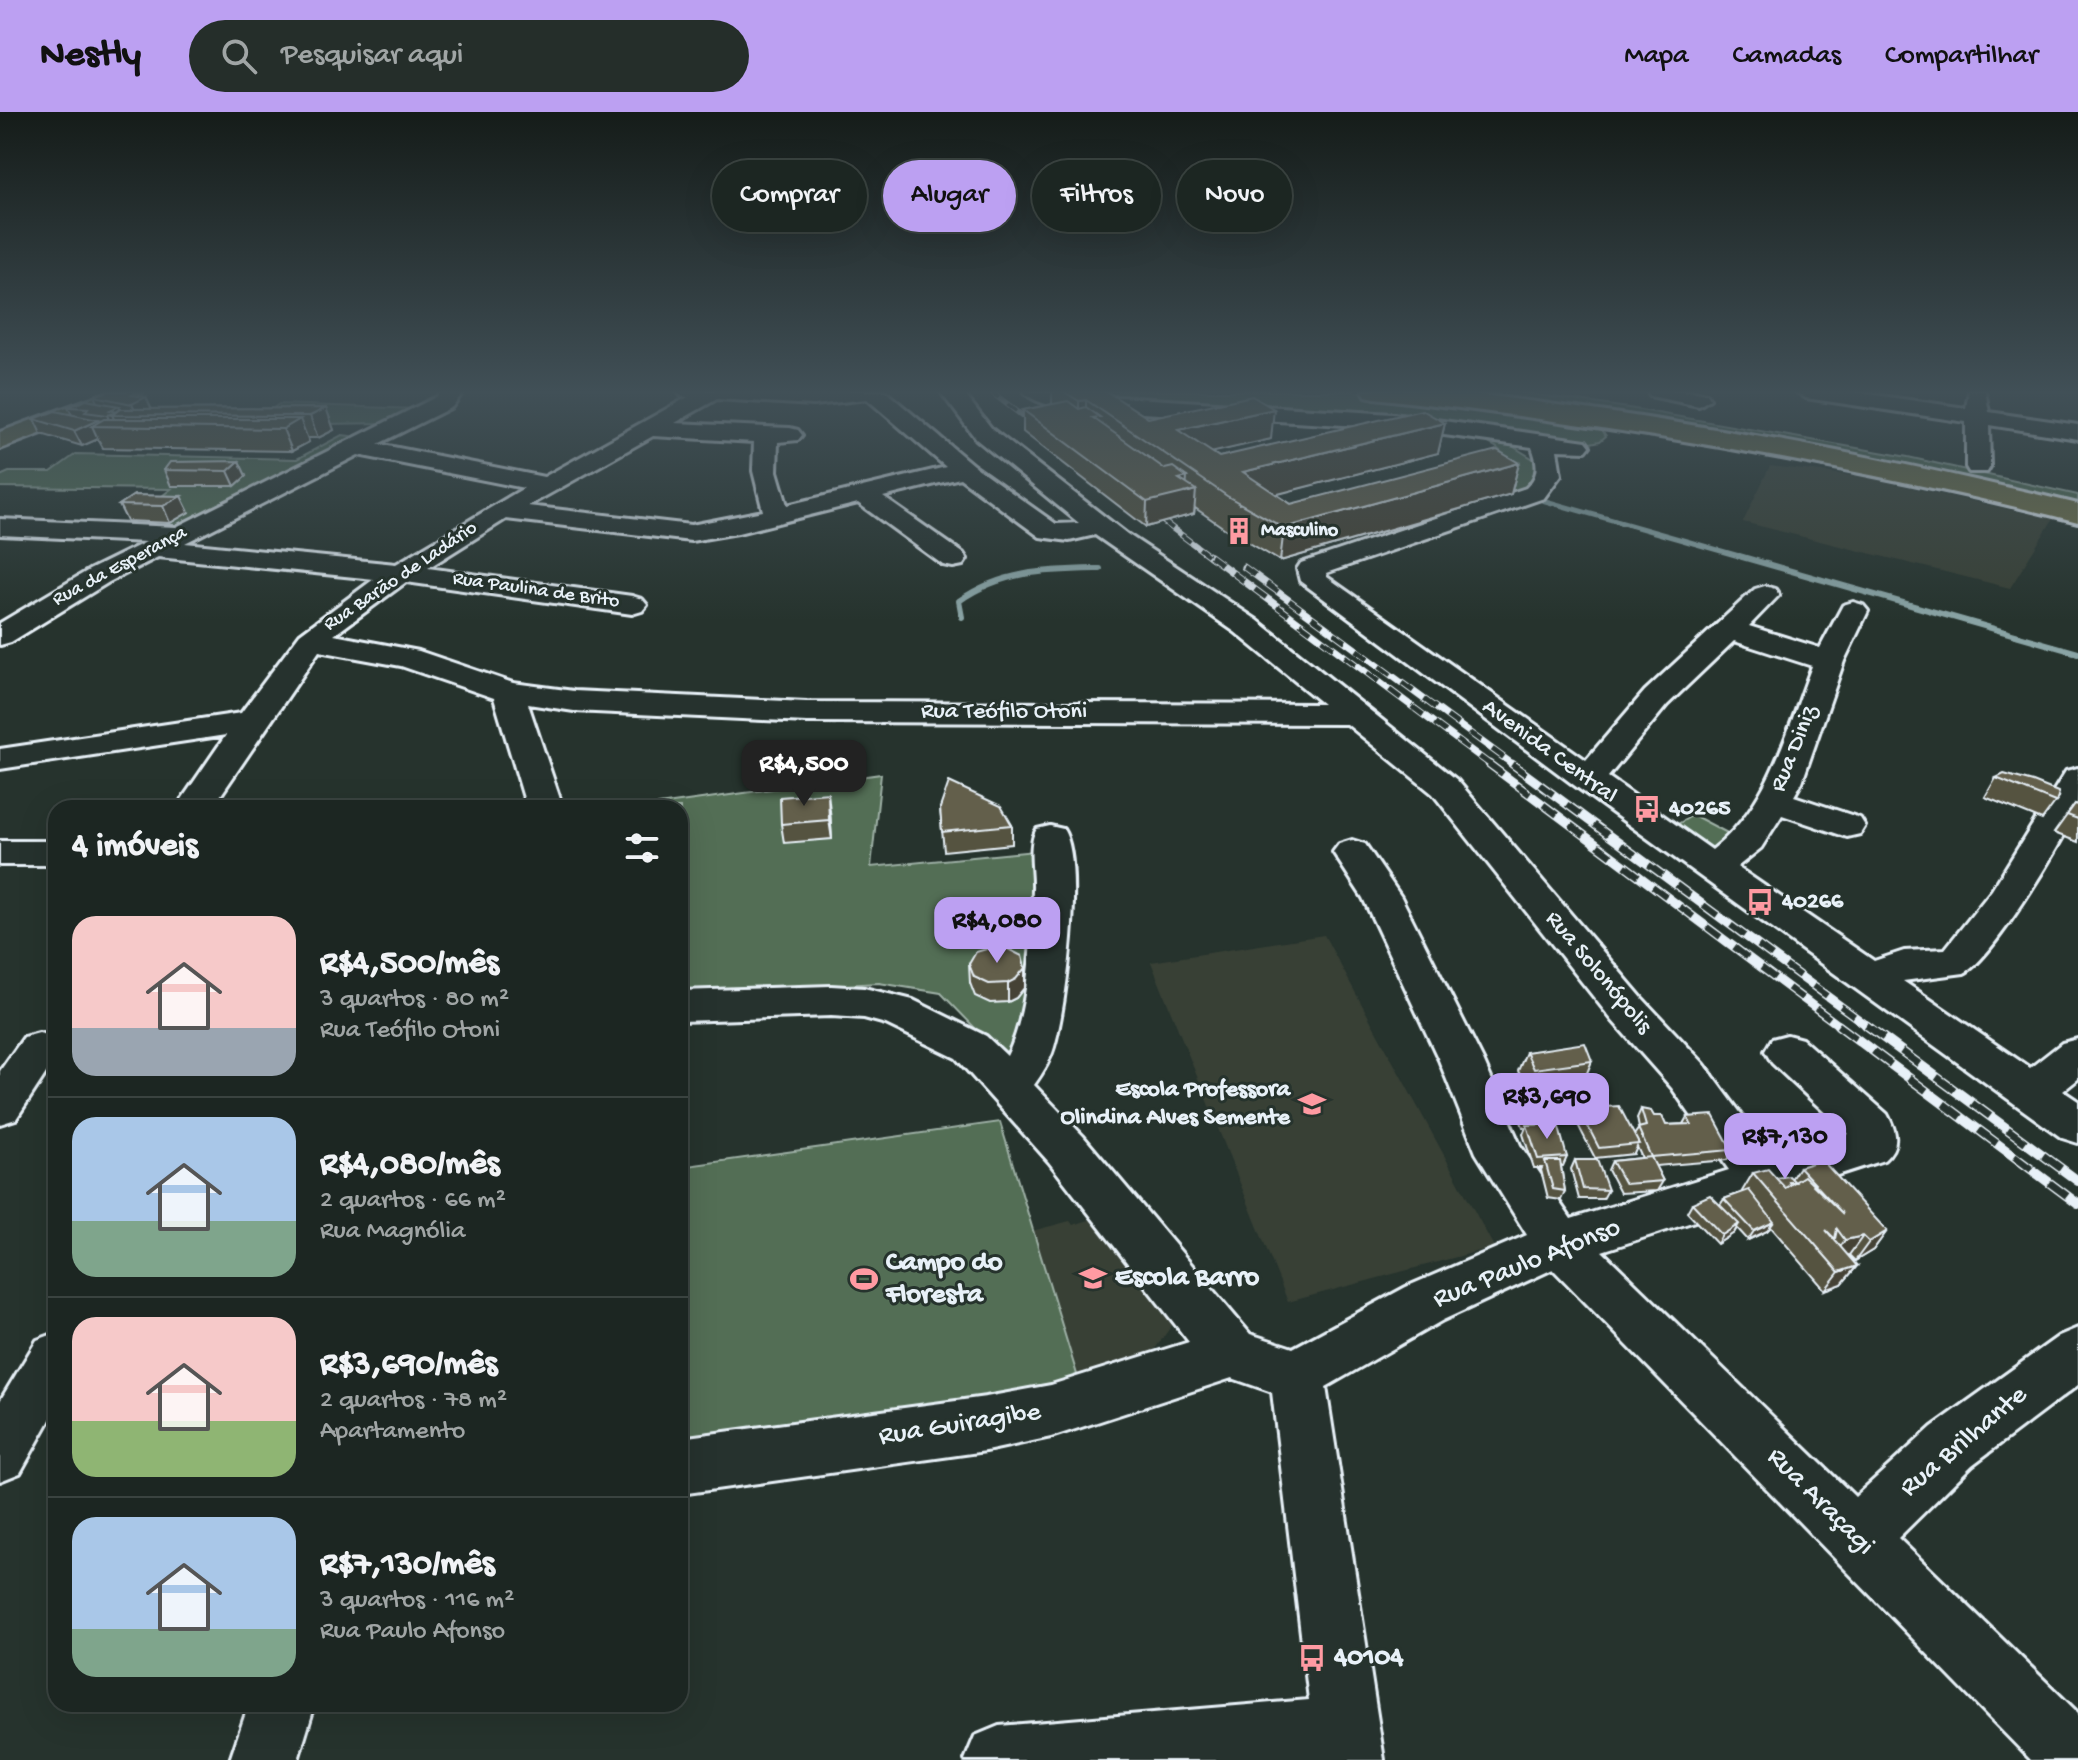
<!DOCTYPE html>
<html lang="pt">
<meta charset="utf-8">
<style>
body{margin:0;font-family:"Gochi Hand",sans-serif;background:#252e2a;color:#f1f3f6;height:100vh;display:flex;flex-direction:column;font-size:30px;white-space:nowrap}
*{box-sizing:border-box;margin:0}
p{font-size:26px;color:#a0a5a5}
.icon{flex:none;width:44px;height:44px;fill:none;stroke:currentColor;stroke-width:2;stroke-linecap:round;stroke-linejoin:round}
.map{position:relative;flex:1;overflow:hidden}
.panel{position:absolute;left:48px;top:688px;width:640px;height:912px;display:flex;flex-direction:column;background:#1c2622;border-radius:24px;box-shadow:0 8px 32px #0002,0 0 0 2px #3a4340}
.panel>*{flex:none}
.top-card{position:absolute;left:712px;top:48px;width:760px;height:72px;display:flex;gap:16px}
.price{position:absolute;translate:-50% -68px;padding:0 18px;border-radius:16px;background:#bca0f2;color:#111;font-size:26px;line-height:52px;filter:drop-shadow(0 2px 4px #0008)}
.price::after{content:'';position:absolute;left:50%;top:48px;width:24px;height:18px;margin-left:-12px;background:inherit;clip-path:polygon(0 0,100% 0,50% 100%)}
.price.current{background:#222;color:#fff}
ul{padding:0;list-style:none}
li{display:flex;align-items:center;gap:24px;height:200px;padding:0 24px}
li+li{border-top:2px solid #3a4340}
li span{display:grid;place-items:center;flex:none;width:224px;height:160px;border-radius:24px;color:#555}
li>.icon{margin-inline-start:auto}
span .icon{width:96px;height:96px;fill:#fffc;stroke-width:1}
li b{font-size:34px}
h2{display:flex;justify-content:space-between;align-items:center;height:96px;padding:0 24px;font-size:34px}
.pill{padding:0 28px;border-radius:36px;background:#1c2622;box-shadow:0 8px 32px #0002,0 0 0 2px #3a4340;font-size:28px;line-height:72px}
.pill.current{background:#bca0f2;color:#111}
header{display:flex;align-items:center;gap:48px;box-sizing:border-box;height:112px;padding:0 40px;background:#bca0f2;color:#111}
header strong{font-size:38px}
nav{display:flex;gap:44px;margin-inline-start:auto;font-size:28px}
.search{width:560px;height:72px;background:#252e2a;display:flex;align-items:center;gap:20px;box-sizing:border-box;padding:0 28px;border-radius:44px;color:#a0a5a5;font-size:30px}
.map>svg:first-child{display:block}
</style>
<header>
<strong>Nestly</strong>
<div class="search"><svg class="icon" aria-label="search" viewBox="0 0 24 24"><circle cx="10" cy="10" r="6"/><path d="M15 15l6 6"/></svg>Pesquisar aqui</div>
<nav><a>Mapa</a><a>Camadas</a><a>Compartilhar</a></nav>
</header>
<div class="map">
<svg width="2078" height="1648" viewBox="0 0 2078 1648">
<rect width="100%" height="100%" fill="#26332d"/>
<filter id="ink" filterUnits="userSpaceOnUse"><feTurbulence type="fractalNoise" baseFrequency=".0125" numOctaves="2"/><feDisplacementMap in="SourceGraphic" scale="16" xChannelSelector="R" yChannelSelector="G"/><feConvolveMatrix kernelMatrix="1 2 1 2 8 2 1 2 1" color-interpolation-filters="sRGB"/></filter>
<g filter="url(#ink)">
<!-- built -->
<g fill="#384036">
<path d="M1770,354L1864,365L2053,407L2010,476L1743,410Z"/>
<path d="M1324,823L1494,1135L1288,1190L1151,850Z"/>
<path d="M1099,1105L1172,1213L1147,1248L1077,1265L1032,1119L1070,1109L1073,1113Z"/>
</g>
<!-- green -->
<g fill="#536e55" stroke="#9eb0a6" stroke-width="2">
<path d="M1045,279H1354L1599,313L1606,324L1600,329L1586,332L1061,285Z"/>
<path d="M1399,279H1512L1635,297L1908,345L2078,383V400L1920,363Z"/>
<path d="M279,292L419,297L385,311L200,314L260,305Z"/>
<path d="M342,323L359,325L169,418L160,416L187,400L142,399L171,377L0,375V364L9,360H51L76,342L297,347Z"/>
<path d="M1485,325L1512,334L1535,348L1538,360L1531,372L1511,382L1510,348L1496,335L1479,326Z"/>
<path d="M881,662L871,755L1045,738L1050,766L1013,955L941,881L879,871L680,882V696H637Z"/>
<path d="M1693,703L1737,726L1714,744L1673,715Z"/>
<path d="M1000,1010L1082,1279L680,1329V1055Z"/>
</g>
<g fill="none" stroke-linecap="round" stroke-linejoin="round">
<!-- stream-far1 -->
<path stroke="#8aa4a5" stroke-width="5" d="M1542,388L1746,446"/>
<!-- stream -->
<g stroke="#8aa4a5" stroke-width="6">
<path d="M1739,444L2078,541"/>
<path d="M962,505L959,489C1002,458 1049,458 1100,457"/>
</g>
<!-- minor casing -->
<g stroke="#e8f1f8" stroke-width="6">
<g id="minor">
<path d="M442,279H464L452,295L378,332L544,365L688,285L681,284L678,279H885L973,353L1056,412L1079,411L976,327L940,279H962L992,317L1127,422L1257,508L1457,668L1642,886L1704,952L1773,1045L1848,1022L1772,951L1765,939L1772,927L1787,923L1802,927L1887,1002C1897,1020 1900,1034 1884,1048L1602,1139L1855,1385L1932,1315L2059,1224L2078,1216V1273L1972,1353L1898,1426L2078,1601V1648H2031L1553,1157L1443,1208L1326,1275L1384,1648H965L975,1624L999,1614L1309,1588L1272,1280L1232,1266L1051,1325L986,1339L680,1382V1326L986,1285L1051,1273L1189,1230L1049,1050L956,946L886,912L864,906L831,904L680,909V879L831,874L864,876L913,888L986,924L1007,944C1029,900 1032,827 1033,778C1034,759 1027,732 1037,717L1050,714L1063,717C1085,750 1066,895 1054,935C1050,949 1042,962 1034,973L1083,1024L1250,1222L1293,1236L1406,1175L1527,1123L1476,1041L1439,948L1363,786L1333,740L1339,732L1352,728L1365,732L1401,785L1483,948L1520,1033L1571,1107L1729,1058L1672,976L1612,908L1433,682L1347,612L807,610L574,599L528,592L563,696H527L494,586L401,554L319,539L212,696H176L226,623L0,657V637L241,601L300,522L374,467L158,445L109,470L11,530L0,533V511L89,458L146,430L0,423V407L176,415L436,285ZM717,287L814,293L867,287L946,355L787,393L777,359L778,330L798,328L802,323L798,318L790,316L675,311ZM653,324L754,330L753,359L763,399L691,413L528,394ZM358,343L524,376L396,452L185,431ZM960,366L1040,425L1069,429L1095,423L1235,520L1323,592L807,590L574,579L513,571L419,539L334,523L406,470L632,502L642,499L647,493L642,487L632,484L428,456L506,407L691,429L738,421L858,391L943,453L953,455L963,453L967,447L963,441L883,385Z"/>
<path d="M1023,279L1393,302L1586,329L1590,334L1586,339L1557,338L1561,363L1544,386L1326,461L1327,465L1586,648L1645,579L1755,477L1765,474L1775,477L1779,483L1749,514L1820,536L1843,493L1853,490L1863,493L1868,499L1844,549L1802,670L1794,684L1860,706L1865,714L1860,722L1847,725L1782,703L1761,736L1737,755L1874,849L1904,839L1945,837L1992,778L2066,659L2078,656C2078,668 2078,687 2076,699C2063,730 1991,849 1964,861L1903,869L2030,956L2062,931L2078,927V967L2063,979L2078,989V1031L2062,1026L1574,673L1300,469L1297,457L1301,451L1526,376C1540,363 1538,351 1532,335L1393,316L1075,297C1058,294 1035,293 1023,279ZM1734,529L1812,554C1787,619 1769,694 1712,738L1608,665L1667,593Z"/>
<path d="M1647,279H1690L1707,282L1710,287L1699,294L1650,284Z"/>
<path d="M1795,279H1847L1966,296L1969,279H1985L1989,300L2078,313V327L1989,313L1990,355L1987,360H1969L1966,355V310L1806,286Z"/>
<rect x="0" y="729" width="56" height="24"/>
<path d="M39,921L54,925V949L16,1007L0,1012V959L24,925Z"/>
<path d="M56,1221V1297L20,1361L0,1369V1289L37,1228Z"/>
<path d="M249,1592H315L298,1648H230Z"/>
</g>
</g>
<!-- major casing -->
<g stroke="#e8f1f8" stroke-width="6">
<path id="major" d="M110,279H143L140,284L0,337V320Z"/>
</g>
<!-- highway casing -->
<g stroke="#e8f1f8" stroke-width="6">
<path id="highway" d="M1363,279C1439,273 1518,288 1593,298C1757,321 1918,353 2078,392V410C1846,352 1613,313 1375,286L1366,284Z"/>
</g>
<!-- minor -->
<use href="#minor" fill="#26332d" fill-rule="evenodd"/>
<!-- major -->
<use href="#major" fill="#70704a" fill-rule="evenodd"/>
<!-- highway -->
<use href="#highway" fill="#70704a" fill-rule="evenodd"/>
<!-- rail-far3 casing -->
<g stroke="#e8f1f8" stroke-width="6">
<g id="rail-far3">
<path d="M990,279L1040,317"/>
<path d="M1164,410L1212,446"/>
</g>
</g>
<!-- rail-far2 casing -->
<g stroke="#e8f1f8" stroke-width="7">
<g id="rail-far2">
<path d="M1210,444L1492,654"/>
<path d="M1244,455L1515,654"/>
</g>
</g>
<!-- rail-far1 casing -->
<g stroke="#e8f1f8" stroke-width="9">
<g id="rail-far1">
<path d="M1489,652L1841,915"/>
<path d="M1512,652L1869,915"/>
</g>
</g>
<!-- rail casing -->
<g stroke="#e8f1f8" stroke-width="10">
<g id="rail">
<path d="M1838,913L2078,1092"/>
<path d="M1866,913L2078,1069"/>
</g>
</g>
<!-- rail-far3 -->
<use href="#rail-far3" stroke="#26332d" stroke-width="4" stroke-dasharray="11" stroke-linecap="butt"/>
<!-- rail-far2 -->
<use href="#rail-far2" stroke="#26332d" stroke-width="5" stroke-dasharray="14" stroke-linecap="butt"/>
<!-- rail-far1 -->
<use href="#rail-far1" stroke="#26332d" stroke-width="6" stroke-dasharray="17" stroke-linecap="butt"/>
<!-- rail -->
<use href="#rail" stroke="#26332d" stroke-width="7" stroke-dasharray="22" stroke-linecap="butt"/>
</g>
<!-- wall -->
<g fill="#555241" stroke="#e8f1f8" stroke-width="2">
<path d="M1052,279H1106L1148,306L1271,327L1212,340L1219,345L1445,311L1438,341L1276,382L1291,392L1519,351L1511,382L1280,449L1224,416L1195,396L1194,402L1146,415L1023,320V298L1052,292Z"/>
<path d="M138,280L140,284L151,297L326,296L334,318L318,326H308L309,330L292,339L103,336L98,327L82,334L41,322L34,307L72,303L68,295L97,290L94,284Z"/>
<path d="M239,349L246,364L235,374H171L164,358Z"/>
<path d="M134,383L189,400L170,411L127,409L119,393Z"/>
<path d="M1996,666L2059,685L2042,708L1985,685Z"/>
<path d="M2075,692L2078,693V730L2054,721Z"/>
<path d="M940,696L1012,713V732L944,739Z"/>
<path d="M830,699L832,727L784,731L781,712Z"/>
<path d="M969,852L1025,875L1016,886L1008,890L990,891L975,884L970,871Z"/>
<path d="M1526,940L1592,949L1584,968L1541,974L1551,1003L1547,1012L1567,1045L1563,1054H1561L1565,1079L1561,1088L1548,1086L1541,1058L1542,1056H1534L1523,1022L1526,1015H1523L1510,979L1513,970H1524L1518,959Z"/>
<path d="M1579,997L1634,1023L1639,1016L1637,1006L1641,997L1666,1013L1683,1012L1687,1005L1732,1038L1727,1048L1655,1054L1663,1069L1657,1079L1620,1081L1608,1058L1612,1049L1642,1046L1637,1035L1634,1042L1595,1046L1575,1007Z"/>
<path d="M1575,1048L1608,1078L1603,1087H1579L1571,1057Z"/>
<path d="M1799,1055L1887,1119L1873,1138L1855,1149L1849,1143H1848L1857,1154L1842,1172L1825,1178L1771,1115L1767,1119L1748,1128L1737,1116L1734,1121L1717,1132L1687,1100L1692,1091L1720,1093L1724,1087L1741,1081L1753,1061L1776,1066L1791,1067Z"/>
</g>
<!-- shaded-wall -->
<g fill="#454235" stroke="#e8f1f8" stroke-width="2">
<path d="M138,280L141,287L146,285L153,300L137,303L132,292V283Z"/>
<path d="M1086,288V317L1079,319V289Z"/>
<path d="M119,294L123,303H112L118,314H112L107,303L110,298Z"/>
<path d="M326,296L334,318L318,326L310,304Z"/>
<path d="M1274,297L1271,327L1176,349L1178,318Z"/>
<path d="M300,307L309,330L292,339L283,317Z"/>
<path d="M98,308L100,314H92L98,327L82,334L74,319Z"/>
<path d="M1445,311L1438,341L1239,392L1243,360Z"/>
<path d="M239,349L246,364L235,374L228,359Z"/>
<path d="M1519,351L1511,382L1280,449L1284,416Z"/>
<path d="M1187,365L1186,381L1196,378L1194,402L1146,415L1147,390L1179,367Z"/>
<path d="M181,384L189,400L170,411L163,394Z"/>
<path d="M828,681L830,699L832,727L829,708Z"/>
<path d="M1025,856V875L1016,886L1008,890V871Z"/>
<path d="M1774,1110L1767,1119L1748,1128L1754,1119Z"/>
<path d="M1739,1112L1734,1121L1717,1132L1722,1123Z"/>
<path d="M1887,1119L1873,1138L1855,1149L1869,1130Z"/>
<path d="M1863,1124L1849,1143L1832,1147L1845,1128Z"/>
<path d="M1857,1154L1842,1172L1825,1178L1839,1160Z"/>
</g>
<!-- building -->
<g fill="#635f4c" stroke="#e8f1f8" stroke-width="2">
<path d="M108,279H133L138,280L132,283L146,285L132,292L94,284Z"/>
<path d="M1063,279H1106L1148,306L1252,284L1274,297L1178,318L1219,345L1422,298L1445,311L1243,360L1291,392L1497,338L1519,351L1284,416L1227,384L1086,288L1079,289Z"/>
<path d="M86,288L119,294L110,298L117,300L107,303L85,300L88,296L68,295Z"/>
<path d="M1068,289L1079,297L1086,295L1100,305L1093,306L1165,357L1173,355L1187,365L1179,367L1196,378L1147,390L1023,298Z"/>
<path d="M326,296L310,304L112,303L120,297Z"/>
<path d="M55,299L98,308L74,319L34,307Z"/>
<path d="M104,307H300L283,317L92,314Z"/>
<path d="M239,349L228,359L164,358L170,350Z"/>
<path d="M134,383L181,384L163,394L119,393Z"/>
<path d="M2004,662L2033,670L2058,680L2059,685L2055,690L1996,666Z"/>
<path d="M949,670L1001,694L1012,713L942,720L940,696Z"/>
<path d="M828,681L829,708L781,712L780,685Z"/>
<path d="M2075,692L2078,693V707L2067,703Z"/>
<path d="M1000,833L1022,844L1025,856L1016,867L1008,871L989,872L974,865L969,852L976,840Z"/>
<path d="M1585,931L1592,949L1534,957L1526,940Z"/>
<path d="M1513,970H1539L1551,1003L1527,1006Z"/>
<path d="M1619,994L1639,1032L1599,1036L1579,997Z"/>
<path d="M1641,997L1651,999L1654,1004H1662L1666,1013L1691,1012L1687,1005L1713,1003L1732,1038L1651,1045L1638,1016L1646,1014Z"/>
<path d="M1558,1012L1567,1045L1538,1047L1527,1013Z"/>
<path d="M1651,1045L1663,1069L1625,1072L1612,1049Z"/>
<path d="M1575,1048H1597L1608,1078L1583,1077Z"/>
<path d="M1822,1048L1887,1119L1869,1130L1863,1124L1845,1128L1837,1117L1835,1127L1826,1118L1857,1154L1839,1160L1753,1061L1768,1057L1785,1076L1804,1064L1843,1102L1799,1055Z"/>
<path d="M1545,1049H1560L1565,1079L1553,1077Z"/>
<path d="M1789,1064L1795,1070H1789L1790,1073L1785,1076L1776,1066Z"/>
<path d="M1749,1078L1774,1110L1754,1119L1724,1087Z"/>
<path d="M1710,1083L1739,1112L1722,1123L1692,1091Z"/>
</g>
</g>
<!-- sky -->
<linearGradient id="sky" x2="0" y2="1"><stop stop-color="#151c19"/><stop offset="0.55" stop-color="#415057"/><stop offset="1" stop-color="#415057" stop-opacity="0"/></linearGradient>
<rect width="2078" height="509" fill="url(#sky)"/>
<!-- icons -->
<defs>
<g id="building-bare" transform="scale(2.16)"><path d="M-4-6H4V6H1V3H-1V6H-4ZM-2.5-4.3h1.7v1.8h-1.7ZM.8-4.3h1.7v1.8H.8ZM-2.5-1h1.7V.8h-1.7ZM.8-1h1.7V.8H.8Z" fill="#ff9aa2" stroke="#26332d" stroke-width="2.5" paint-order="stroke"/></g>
<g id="bus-bare" transform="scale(2.16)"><path d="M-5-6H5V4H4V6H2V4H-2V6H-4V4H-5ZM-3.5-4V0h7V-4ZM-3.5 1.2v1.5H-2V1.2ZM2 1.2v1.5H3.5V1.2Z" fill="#ff9aa2" stroke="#26332d" stroke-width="2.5" paint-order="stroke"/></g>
<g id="school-bare" transform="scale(2.16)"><path d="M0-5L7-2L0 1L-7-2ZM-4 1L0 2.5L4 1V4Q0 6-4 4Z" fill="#ff9aa2" stroke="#26332d" stroke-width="2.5" paint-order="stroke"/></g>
<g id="stadium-bare" transform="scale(2.16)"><path d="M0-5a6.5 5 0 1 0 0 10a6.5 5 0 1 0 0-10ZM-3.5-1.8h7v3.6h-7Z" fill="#ff9aa2" stroke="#26332d" stroke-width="2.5" paint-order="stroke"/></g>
</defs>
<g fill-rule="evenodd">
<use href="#building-bare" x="1239" y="419"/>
<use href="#bus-bare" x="1647" y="697"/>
<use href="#bus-bare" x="1760" y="790"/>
<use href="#school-bare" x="1312" y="992"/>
<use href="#school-bare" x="1093" y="1166"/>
<use href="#stadium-bare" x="864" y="1167"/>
<use href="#bus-bare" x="1312" y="1546"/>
</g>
<g text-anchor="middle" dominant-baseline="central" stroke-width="6" stroke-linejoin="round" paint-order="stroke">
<!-- far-poi labels -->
<g font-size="20" font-weight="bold" fill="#e8f1f8" stroke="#26332d" text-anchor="start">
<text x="1261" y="419">Masculino</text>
</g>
<!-- far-street labels -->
<g font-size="20" fill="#e8f1f8" stroke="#26332d">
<text transform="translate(120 455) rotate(-28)">Rua da Esperança</text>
<text transform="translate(401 465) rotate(-34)">Rua Barão de Ladário</text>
<text transform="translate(536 479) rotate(8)">Rua Paulina de Brito</text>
</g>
<!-- street labels -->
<g font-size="24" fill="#e8f1f8" stroke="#26332d">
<text x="1004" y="600">Rua Teófilo Otoni</text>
<text transform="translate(1795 637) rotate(-68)">Rua Diniz</text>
<text transform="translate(1549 640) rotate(36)">Avenida Central</text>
<text transform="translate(1598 861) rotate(50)">Rua Solonópolis</text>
</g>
<!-- poi labels -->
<g font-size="24" font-weight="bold" fill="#e8f1f8" stroke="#26332d" text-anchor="start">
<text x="1669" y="697">40265</text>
<text x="1782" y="790">40266</text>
<text x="1290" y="978" text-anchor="end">Escola Professora<tspan x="1290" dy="28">Olindina Alves Semente</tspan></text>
</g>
<!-- near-poi labels -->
<g font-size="28" font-weight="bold" fill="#e8f1f8" stroke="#26332d" text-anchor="start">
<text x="886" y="1151">Campo do<tspan x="886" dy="32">Floresta</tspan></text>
<text x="1115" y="1166">Escola Barro</text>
<text x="1334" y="1546">40104</text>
</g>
<!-- near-street labels -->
<g font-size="28" fill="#e8f1f8" stroke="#26332d">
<text transform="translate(1527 1152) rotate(-22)">Rua Paulo Afonso</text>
<text transform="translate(960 1313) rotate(-9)">Rua Guiragibe</text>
<text transform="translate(1964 1330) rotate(-40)">Rua Brilhante</text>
<text transform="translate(1820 1390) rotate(45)">Rua Araçagi</text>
</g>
</g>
</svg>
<b class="price current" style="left:804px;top:696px">R$4,500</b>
<b class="price" style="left:997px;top:853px">R$4,080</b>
<b class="price" style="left:1547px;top:1029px">R$3,690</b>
<b class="price" style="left:1785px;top:1069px">R$7,130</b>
<div class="top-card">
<a class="pill">Comprar</a>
<a class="pill current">Alugar</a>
<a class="pill">Filtros</a>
<a class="pill">Novo</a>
</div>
<section class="panel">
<h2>4 imóveis<svg class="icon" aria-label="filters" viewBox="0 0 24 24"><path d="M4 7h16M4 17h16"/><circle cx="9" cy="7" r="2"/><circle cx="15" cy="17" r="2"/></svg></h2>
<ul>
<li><span style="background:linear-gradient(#f6c9c9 70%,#9aa5b1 0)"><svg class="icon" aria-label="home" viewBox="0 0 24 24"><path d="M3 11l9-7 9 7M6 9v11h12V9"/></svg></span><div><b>R$4,500/mês</b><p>3 quartos · 80 m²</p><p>Rua Teófilo Otoni</p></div></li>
<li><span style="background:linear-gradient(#a9c7e8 65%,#7fa58c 0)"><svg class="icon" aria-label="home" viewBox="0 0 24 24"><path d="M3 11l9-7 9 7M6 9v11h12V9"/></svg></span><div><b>R$4,080/mês</b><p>2 quartos · 66 m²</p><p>Rua Magnólia</p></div></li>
<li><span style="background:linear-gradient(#f6c9c9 65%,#8fb573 0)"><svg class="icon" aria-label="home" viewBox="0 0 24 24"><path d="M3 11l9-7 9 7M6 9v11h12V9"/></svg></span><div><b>R$3,690/mês</b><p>2 quartos · 78 m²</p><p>Apartamento</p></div></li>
<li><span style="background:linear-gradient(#a9c7e8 70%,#7fa58c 0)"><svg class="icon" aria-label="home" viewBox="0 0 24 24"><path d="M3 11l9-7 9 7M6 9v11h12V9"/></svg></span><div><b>R$7,130/mês</b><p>3 quartos · 116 m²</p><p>Rua Paulo Afonso</p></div></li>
</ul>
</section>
</div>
